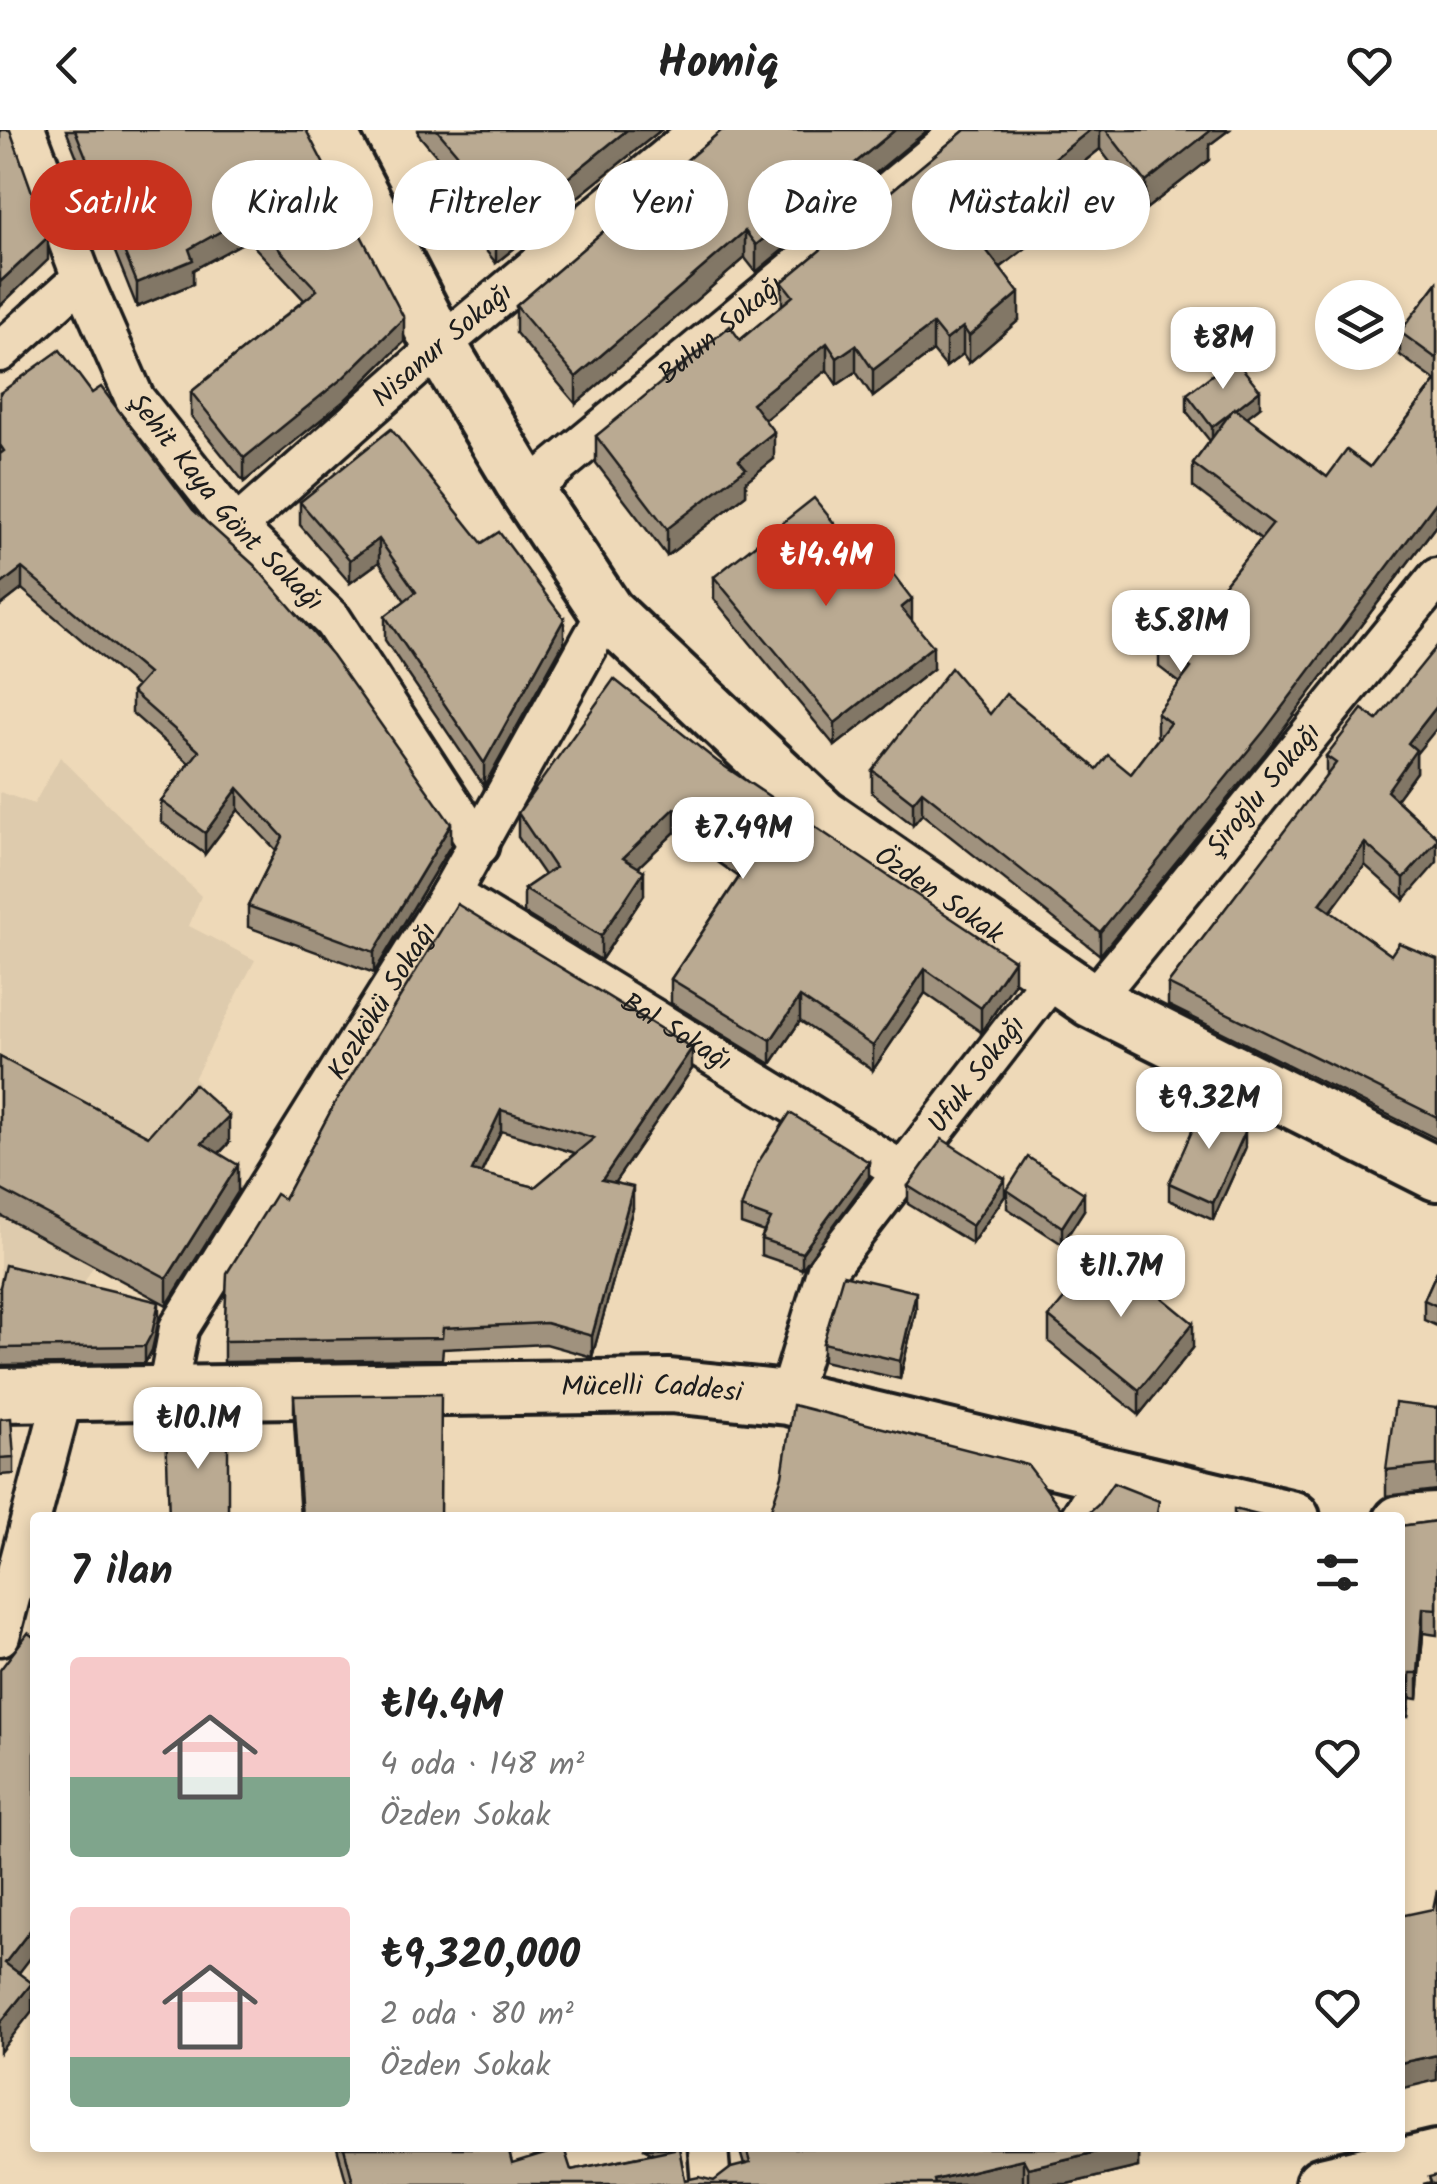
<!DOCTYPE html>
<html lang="tr">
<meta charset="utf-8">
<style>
body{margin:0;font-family:Kalam,sans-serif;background:#f6f6f6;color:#222;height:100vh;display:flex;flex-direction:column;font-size:38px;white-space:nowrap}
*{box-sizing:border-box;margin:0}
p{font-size:32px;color:#767676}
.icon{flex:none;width:55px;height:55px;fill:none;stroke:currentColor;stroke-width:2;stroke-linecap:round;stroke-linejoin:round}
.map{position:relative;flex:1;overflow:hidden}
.details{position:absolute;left:30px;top:1382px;width:1375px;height:640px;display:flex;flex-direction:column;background:#fff;border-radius:10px;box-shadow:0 5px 15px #0003}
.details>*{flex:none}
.hud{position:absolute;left:30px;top:30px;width:1378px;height:90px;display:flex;gap:20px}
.tools{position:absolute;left:1315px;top:150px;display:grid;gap:20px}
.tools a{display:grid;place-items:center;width:90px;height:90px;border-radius:50%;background:#fff;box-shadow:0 5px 15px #0003;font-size:50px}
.price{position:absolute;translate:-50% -85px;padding:0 22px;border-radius:20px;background:#fff;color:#222;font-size:32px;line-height:65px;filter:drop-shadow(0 2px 5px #0008)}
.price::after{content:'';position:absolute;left:50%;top:60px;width:30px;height:22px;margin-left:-15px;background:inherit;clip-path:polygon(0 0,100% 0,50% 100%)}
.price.active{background:#c8321e;color:#fff}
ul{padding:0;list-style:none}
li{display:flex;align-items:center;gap:30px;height:250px;padding:0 40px}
li span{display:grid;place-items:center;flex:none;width:280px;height:200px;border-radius:10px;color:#555}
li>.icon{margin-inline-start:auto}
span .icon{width:120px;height:120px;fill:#fffc;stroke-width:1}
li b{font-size:42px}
h2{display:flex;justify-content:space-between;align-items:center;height:120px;padding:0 40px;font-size:42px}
.tag{padding:0 35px;border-radius:45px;background:#fff;box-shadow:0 5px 15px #0003;font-size:35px;line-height:90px}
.tag.active{background:#c8321e;color:#fff}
header{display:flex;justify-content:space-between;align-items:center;height:130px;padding:0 40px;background:#fff;font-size:45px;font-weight:700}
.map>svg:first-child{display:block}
</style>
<header><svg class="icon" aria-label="back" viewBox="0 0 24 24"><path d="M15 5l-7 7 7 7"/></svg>Homiq<svg class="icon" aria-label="heart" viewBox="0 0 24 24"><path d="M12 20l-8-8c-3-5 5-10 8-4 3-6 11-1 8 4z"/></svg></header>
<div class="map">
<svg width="1437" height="2054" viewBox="0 0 1437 2054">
<rect width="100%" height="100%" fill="#eed9b8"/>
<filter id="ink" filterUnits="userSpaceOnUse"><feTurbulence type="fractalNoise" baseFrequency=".01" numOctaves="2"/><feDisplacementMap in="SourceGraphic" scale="20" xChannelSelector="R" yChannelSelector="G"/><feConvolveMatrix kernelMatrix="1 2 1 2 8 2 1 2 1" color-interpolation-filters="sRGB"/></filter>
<g filter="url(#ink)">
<!-- built -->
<path fill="#decbad" d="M60,627L201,766L189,796L255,830L194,949L199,953L78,1163L4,1148L0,1155V662L34,674Z"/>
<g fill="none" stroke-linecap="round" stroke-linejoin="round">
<!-- minor casing -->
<g stroke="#1c1c1c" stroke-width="45">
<g id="minor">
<path id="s1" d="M26,0L82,148L135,269L236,397L333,491L479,716"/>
<path d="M0,222L82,148"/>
<path id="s2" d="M527,361L963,0"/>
<path id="s3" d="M236,397L440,216L700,0"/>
<path id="s4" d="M450,764L902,1041"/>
<path id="s5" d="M1092,871L1437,448"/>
<path id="s6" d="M167,1262L179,1198L450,764L607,482"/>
<path id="s7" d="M788,1268L827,1139L1052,848"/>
<path d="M1080,1388L1108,1344"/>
<path d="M0,1506L64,1263"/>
<path d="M708,2018L711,2054"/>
</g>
</g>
<!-- secondary casing -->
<g stroke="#1c1c1c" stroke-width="60">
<g id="secondary">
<path id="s8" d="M328,0L440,216L527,361L607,482L823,686L1092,871L1437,1044"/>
<path id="s9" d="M0,1265L670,1256L788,1268L1293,1388"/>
<path d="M1400,1392L1437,1390"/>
<path d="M1322,2054L1437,2027"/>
</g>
</g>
<!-- minor -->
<use href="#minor" stroke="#eed9b8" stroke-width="38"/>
<!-- secondary -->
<use href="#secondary" stroke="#eed9b8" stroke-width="52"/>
</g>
<!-- wall -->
<g fill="#a0927e" stroke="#1c1c1c" stroke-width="2.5" fill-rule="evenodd">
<path d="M66,0H306L404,212L344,271L244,352L191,286V262L304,170L248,110L193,140V154L137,177Z"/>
<path d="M418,0H661L496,133L447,73V46L451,43L418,4Z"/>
<path d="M722,0H928L756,142L745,128L576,274L516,203V176Z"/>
<path d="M965,0H1229L1209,15V30L1146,79L1100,19L1039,68L1045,103L1000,138L1019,190L969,233L963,224L946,237L933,221L873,267L856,242L837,255L827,240L764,290L774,329L746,351V365L667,426L596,333V306L740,210L782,175V152Z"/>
<path d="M1437,153V394L1265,623L1100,825L922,684L913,695L872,663V640L990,584L1097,639L1131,644L1159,607L1157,606V583L1180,553L1159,537V514L1201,484L1261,409L1193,357V334L1210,311L1187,282V264L1260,277L1247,287L1327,347L1370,337L1436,251L1400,225V202Z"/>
<path d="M0,263H92L193,380L451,715L374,843L248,797V776L276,720L238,680L205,724L161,692V671L189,633L132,583V562L137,557L22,459L0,476Z"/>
<path d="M300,372L482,413L564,512L484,656L385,510V486L405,471L379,432L350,453L300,395Z"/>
<path d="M714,447L933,539L835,616L714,469Z"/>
<path d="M1377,590L1416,624V642L1396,669L1437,707L1404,770L1365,735L1330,782L1391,825L1437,829V1009L1168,875V854L1326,647V626Z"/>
<path d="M718,632L1014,854L981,902L925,863L873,940L800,891L771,934L671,873V849L739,747L675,702L638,737L644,765L601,830L524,783V759L544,745L518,707V683Z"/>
<path d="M0,927L148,1006L229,1013L219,1024L238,1062L167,1175L0,1085Z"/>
<path d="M692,939L614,1053L633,1078L592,1227L546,1214L443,1219L442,1229L224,1232V1211L284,1069L336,971ZM501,1001L575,1023L535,1057L481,1044Z"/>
<path d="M1245,1019L1213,1090L1169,1070V1053Z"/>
<path d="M869,1047L802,1139L761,1125V1109L764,1102L741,1094V1078Z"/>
<path d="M908,1056L1005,1066L972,1113L908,1074Z"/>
<path d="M1007,1060L1084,1080L1062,1114L1007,1078Z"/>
<path d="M1437,1141V1196L1424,1190V1170Z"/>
<path d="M0,1157L159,1189L152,1220L145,1233L0,1235Z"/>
<path d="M916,1179L900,1249L823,1231V1213Z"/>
<path d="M1049,1187L1193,1218L1139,1285L1049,1212Z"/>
<path d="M294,1266L440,1388H300L294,1291Z"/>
<path d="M1437,1278V1360L1386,1366V1340Z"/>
<path d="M0,1289L14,1327V1344L0,1345Z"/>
<path d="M1437,1391V1505L1423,1503L1418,1569L1410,1568L1408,1587L1400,1586V1396Z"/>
<path d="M337,2018H508L512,2034L571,2040L653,2023L643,2018H679L685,2050L714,2051L744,2035L739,2018H1150L1138,2020V2037L1067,2054H347Z"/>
</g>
<!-- shaded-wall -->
<g fill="#827766" stroke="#1c1c1c" stroke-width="2.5">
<path d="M627,0H661L496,133V106Z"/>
<path d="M895,0H928L756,142V115Z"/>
<path d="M1090,0H1100V19L1026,78V51Z"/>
<path d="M1203,0H1229L1209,15V30L1146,79V52Z"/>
<path d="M1045,75V103L987,148V121Z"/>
<path d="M248,86V110L193,140V154L137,177V153L189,119Z"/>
<path d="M745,101V128L576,274V247Z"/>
<path d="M48,107V130L0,176V152Z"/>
<path d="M1019,163V190L969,233V206Z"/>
<path d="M404,188V212L344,271L244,352V328Z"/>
<path d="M933,194V221L873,267V240Z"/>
<path d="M963,197V224L946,237V210Z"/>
<path d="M827,213V240L752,300V273Z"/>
<path d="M856,215V242L837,255V228Z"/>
<path d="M1260,260V277L1212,314V297Z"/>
<path d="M774,302V329L746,351V365L667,426V399L739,330Z"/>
<path d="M1437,371V394L1265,623L1100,825V802Z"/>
<path d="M379,409V432L350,453V430Z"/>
<path d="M22,438V459L0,476V455Z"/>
<path d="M912,469V492L901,478Z"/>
<path d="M564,489V512L484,656V633Z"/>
<path d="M933,516V539L835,616V593Z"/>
<path d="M1437,576V598L1416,624V642L1387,682V661L1408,613Z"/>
<path d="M238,658V680L205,724V703Z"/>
<path d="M922,661V684L913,695V672Z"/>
<path d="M675,678V702L623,752V728Z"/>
<path d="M451,694V715L374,843V822Z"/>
<path d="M1437,711V732L1404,770V748Z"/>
<path d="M1365,713V735L1320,796V774Z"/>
<path d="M644,741V765L601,830V806Z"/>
<path d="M1014,830V854L981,902V878Z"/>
<path d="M925,839V863L873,940V916Z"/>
<path d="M800,867V891L771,934V910Z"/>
<path d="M692,918V939L602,1071V1050Z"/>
<path d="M501,980V1001L472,1062V1041Z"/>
<path d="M229,986V1013L202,1040V1013Z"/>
<path d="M1245,1002V1019L1213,1090V1073Z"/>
<path d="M869,1032V1047L802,1139V1123Z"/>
<path d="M238,1035V1062L167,1175V1148Z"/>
<path d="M1005,1049V1066L972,1113V1096Z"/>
<path d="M633,1057V1078L592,1227V1206Z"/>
<path d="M1084,1063V1080L1062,1114V1097Z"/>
<path d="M916,1162V1179L900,1249V1231Z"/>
<path d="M159,1172V1189L152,1220L145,1233V1216Z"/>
<path d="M1193,1193V1218L1139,1285V1260Z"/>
<path d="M1423,1478V1503L1418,1569V1543Z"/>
<path d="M1410,1543V1568L1408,1587V1562Z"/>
<path d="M35,1794V1822L5,1861V1833Z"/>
<path d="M32,1853V1881L0,1922V1893Z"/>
<path d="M1437,1925V1950L1400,1959V1933Z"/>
<path d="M1113,2018H1150L1138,2020V2037L1067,2054H1028V2038Z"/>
<path d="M1023,2029V2054H934V2050Z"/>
</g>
<!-- building -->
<g fill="#baaa92" stroke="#1c1c1c" stroke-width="2.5" fill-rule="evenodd">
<path d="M0,0H10L48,107L0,152Z"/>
<path d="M75,0H306L404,188L344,247L244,328L191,262L317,160L248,86L189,119L193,130L137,153Z"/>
<path d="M437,0H627L496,106L447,46L464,32Z"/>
<path d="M722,0H895L756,115L745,101L576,247L516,176Z"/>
<path d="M965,0H1090L1026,51L1045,75L987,121L1019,163L969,206L963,197L946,210L933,194L873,240L856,215L837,228L827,213L752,273L774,302L739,330L746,338L667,399L596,306L730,196L740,210L793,166L782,152Z"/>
<path d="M1106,0H1207L1209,2L1146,52Z"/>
<path d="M1437,153V229L1400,202Z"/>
<path d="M60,220L92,263L101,257L193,380L254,435L332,525L451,694L374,822L248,776L283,707L238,658L205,703L161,671L199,621L132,562L148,544L22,438L0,455V324L4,321L0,315V263Z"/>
<path d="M1234,228L1260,260L1236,279L1234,278L1230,283L1212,297L1187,264Z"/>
<path d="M1437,250V371L1265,600L1100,802L922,661L913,672L872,640L951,538L990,584L1006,564L1097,639L1108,625L1131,644L1170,593L1157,583L1191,538L1159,514L1189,475L1201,484L1273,394L1193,334L1234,278L1327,347L1347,320L1370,337Z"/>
<path d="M391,299L482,413L499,402L564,489L484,633L385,486L416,462L379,409L350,430L300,372Z"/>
<path d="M814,368L854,418L866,409L912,469L901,478L933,516L835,593L714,447Z"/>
<path d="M1437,516V576L1408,613L1416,620L1387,661L1437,707V711L1404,748L1365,713L1320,774L1391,825L1399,813L1437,829V987L1168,854L1336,633L1326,626L1362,579L1377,590Z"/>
<path d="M614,549L718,632L1014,830L981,878L925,839L873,916L800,867L771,910L671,849L750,731L675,678L623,728L644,741L601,806L524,759L555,738L518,683Z"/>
<path d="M457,774L692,918L602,1050L633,1057L592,1206L546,1193L443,1198L442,1208L224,1211L227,1143L276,1064L284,1069L336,971ZM501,980L594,1008L535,1057L472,1041Z"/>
<path d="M0,927L148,1006L194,954L229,986L202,1013L238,1035L167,1148L0,1059Z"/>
<path d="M1203,976H1217L1245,988V1002L1213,1073L1169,1053Z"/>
<path d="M790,983L869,1032L802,1123L761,1109L771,1089L741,1078L757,1034Z"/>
<path d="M942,1009L1005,1049L972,1096L908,1056Z"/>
<path d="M1028,1027L1084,1063L1062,1097L1007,1060Z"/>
<path d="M1104,1120L1193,1193L1139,1260L1049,1187Z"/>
<path d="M5,1135L159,1172L152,1203L145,1216L0,1218V1157Z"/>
<path d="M1437,1141V1176L1424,1170Z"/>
<path d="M843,1145L916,1162L900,1231L823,1213Z"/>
<path d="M441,1264L440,1388H302L294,1266Z"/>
<path d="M1395,1273L1437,1278V1335L1386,1340Z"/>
<path d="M793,1275L1028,1335L1068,1388H768L782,1346Z"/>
<path d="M11,1288L14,1327L0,1328V1289Z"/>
<path d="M228,1295V1388H169L166,1298Z"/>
<path d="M1113,1353L1159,1371L1156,1388H1075L1076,1384L1089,1383L1098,1375Z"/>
<path d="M1234,1379L1269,1388H1234Z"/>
<path d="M1437,1391V1479L1423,1478L1418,1543H1410L1408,1562L1400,1561V1396Z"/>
<path d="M28,1503L35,1508V1794L5,1833L32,1853L0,1893V1540Z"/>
<path d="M1437,1760V1925L1400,1933V1786L1433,1779Z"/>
<path d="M344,2018H508L512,2034L564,2018L571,2040L679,2018L685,2050L699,2047L714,2051L731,2038L750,2033L746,2018H1113L1028,2038L1023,2029L934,2050L935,2054H347L353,2052Z"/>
<path d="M1437,2045V2054H1423L1431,2052L1429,2047Z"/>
</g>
</g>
<g text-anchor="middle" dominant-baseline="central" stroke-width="8" stroke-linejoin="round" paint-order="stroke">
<!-- street labels -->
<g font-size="28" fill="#1c1c1c" stroke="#eed9b8">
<text stroke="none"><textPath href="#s2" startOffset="252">Bulun Sokağı</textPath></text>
<text stroke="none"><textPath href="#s3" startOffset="275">Nisanur Sokağı</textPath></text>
<text stroke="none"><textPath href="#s1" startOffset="428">Şehit Kaya Gönt Sokağı</textPath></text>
<text stroke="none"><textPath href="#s5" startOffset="272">Şiroğlu Sokağı</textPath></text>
<text stroke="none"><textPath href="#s8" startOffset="995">Özden Sokak</textPath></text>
<text stroke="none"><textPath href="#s6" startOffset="450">Kozkökü Sokağı</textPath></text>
<text stroke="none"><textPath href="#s4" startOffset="265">Bal Sokağı</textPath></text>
<text stroke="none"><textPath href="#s7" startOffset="380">Ufuk Sokağı</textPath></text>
<text stroke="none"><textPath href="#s9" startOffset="652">Mücelli Caddesi</textPath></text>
</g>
</g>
</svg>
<div class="tools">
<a><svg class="icon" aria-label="layers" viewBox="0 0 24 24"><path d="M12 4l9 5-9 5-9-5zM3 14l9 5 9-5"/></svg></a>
</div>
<b class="price" style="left:1223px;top:262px">₺8M</b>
<b class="price active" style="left:826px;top:479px">₺14.4M</b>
<b class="price" style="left:1181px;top:545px">₺5.81M</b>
<b class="price" style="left:743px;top:752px">₺7.49M</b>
<b class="price" style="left:1209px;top:1022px">₺9.32M</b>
<b class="price" style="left:1121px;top:1190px">₺11.7M</b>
<b class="price" style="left:198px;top:1342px">₺10.1M</b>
<div class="hud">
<a class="tag active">Satılık</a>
<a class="tag">Kiralık</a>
<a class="tag">Filtreler</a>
<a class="tag">Yeni</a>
<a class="tag">Daire</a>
<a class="tag">Müstakil ev</a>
</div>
<section class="details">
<h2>7 ilan<svg class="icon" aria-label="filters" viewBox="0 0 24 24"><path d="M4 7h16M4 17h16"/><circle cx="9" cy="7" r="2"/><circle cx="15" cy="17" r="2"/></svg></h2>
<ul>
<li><span style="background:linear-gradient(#f6c9c9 60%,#7fa58c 0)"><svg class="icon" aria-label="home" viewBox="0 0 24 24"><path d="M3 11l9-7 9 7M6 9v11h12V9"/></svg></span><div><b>₺14.4M</b><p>4 oda · 148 m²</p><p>Özden Sokak</p></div><svg class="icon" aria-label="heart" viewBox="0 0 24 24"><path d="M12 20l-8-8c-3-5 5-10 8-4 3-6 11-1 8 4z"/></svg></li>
<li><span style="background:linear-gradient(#f6c9c9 75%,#7fa58c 0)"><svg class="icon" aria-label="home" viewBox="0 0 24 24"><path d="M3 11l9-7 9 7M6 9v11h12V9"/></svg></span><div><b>₺9,320,000</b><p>2 oda · 80 m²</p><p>Özden Sokak</p></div><svg class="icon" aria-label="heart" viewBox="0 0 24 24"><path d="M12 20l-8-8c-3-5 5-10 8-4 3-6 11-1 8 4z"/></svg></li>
</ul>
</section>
</div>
